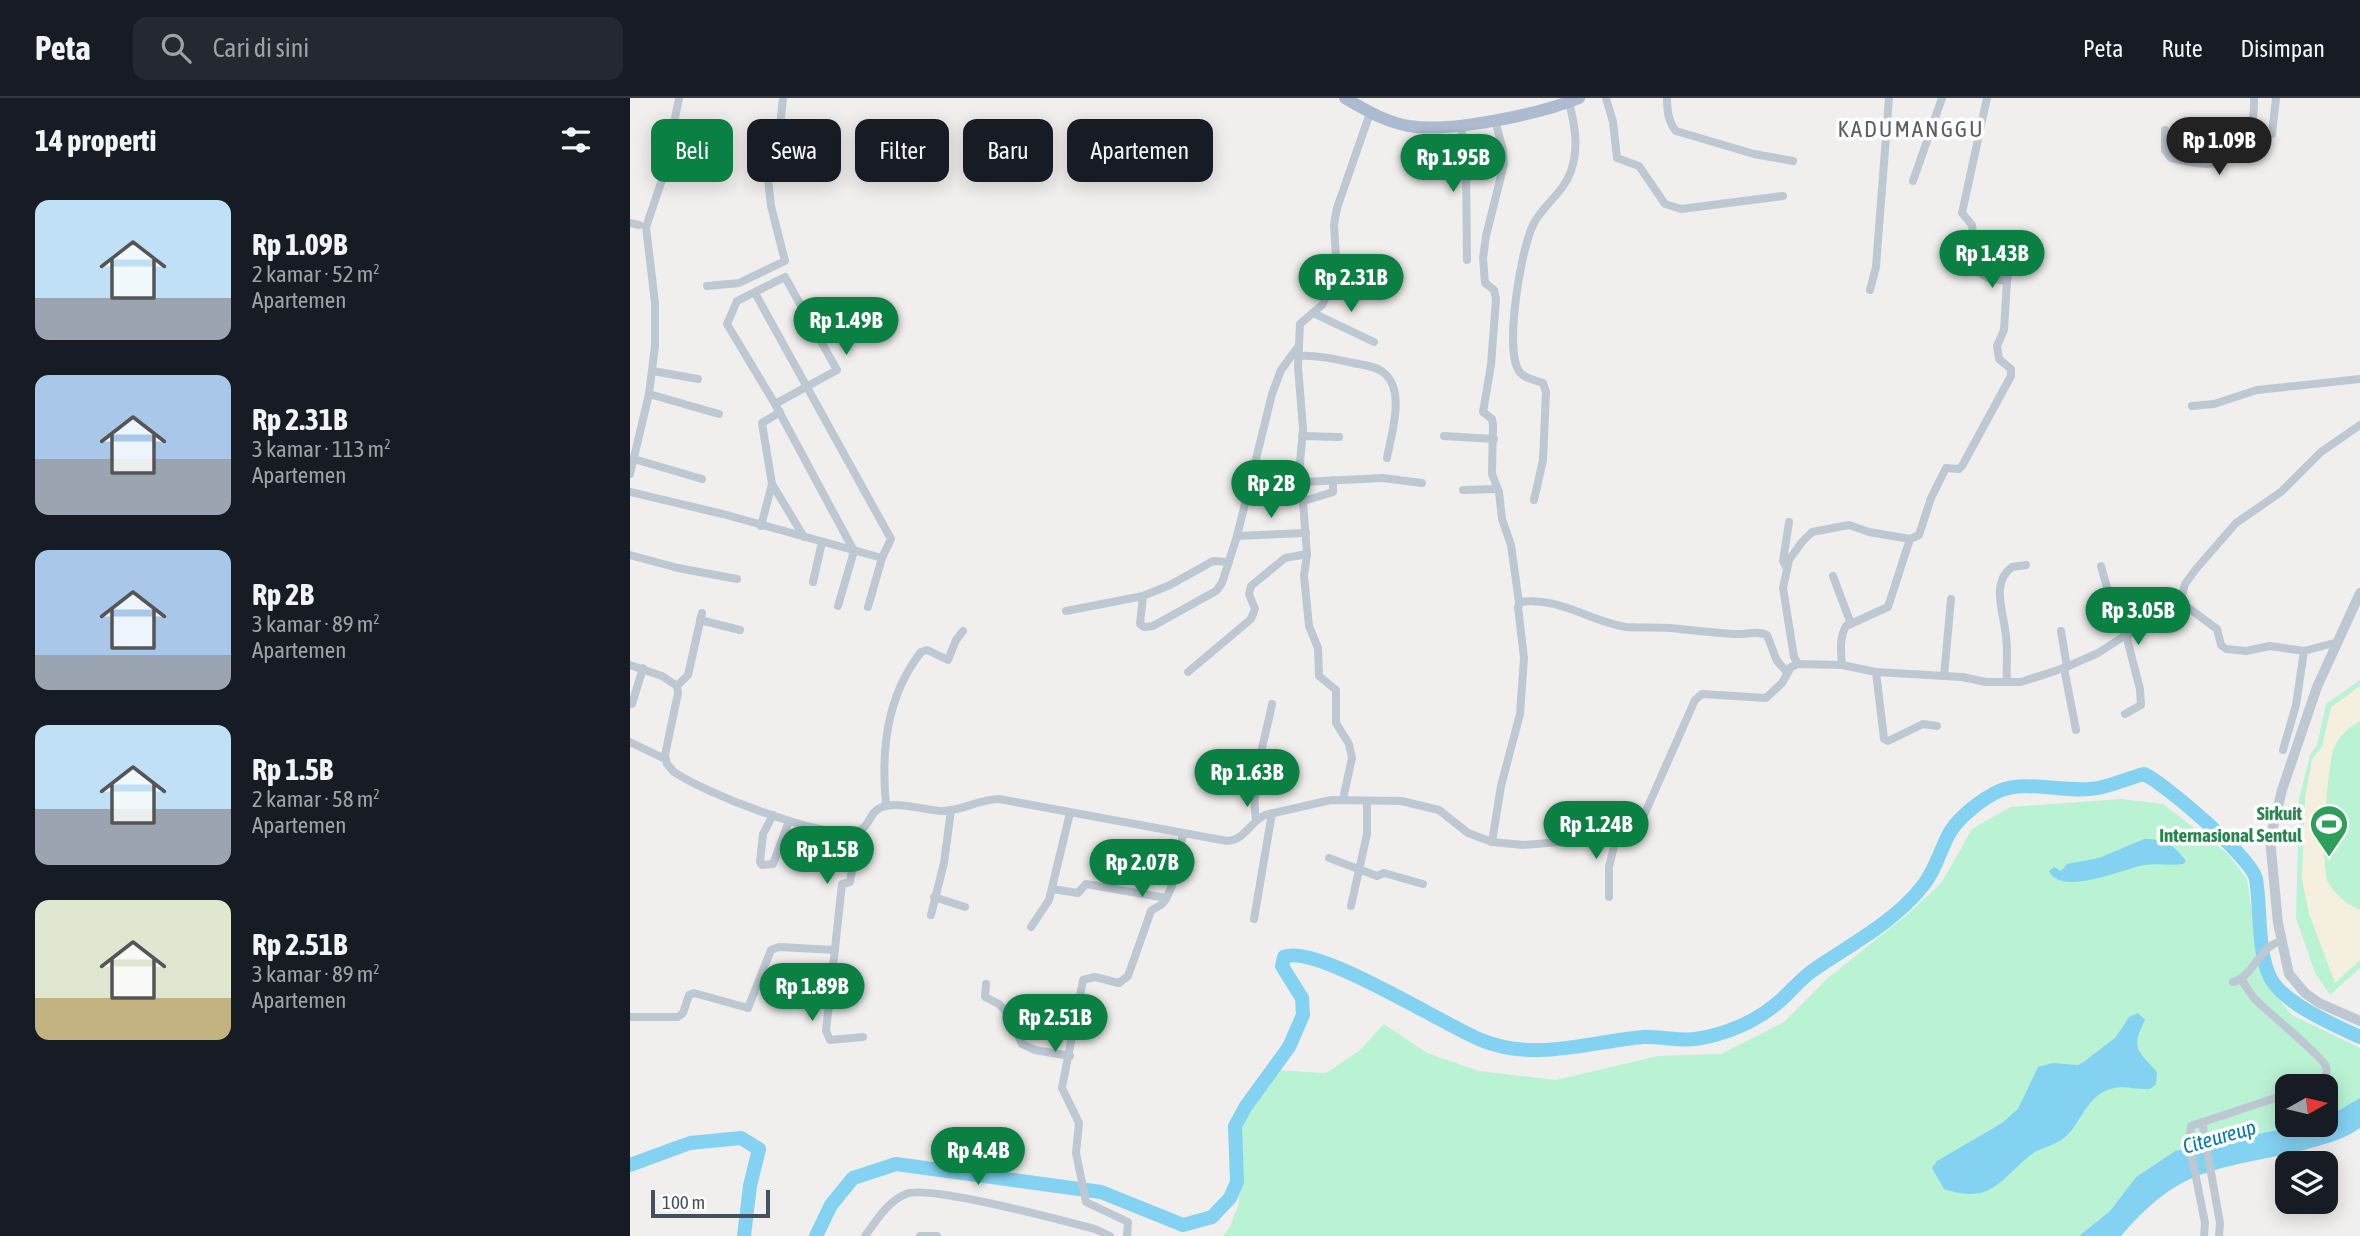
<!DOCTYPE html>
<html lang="id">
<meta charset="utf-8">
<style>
body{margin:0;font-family:"Asap Condensed",sans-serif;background:#242831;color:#f1f3f6;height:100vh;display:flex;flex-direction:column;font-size:26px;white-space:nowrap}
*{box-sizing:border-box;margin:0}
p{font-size:23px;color:#9ea1a6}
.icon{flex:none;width:38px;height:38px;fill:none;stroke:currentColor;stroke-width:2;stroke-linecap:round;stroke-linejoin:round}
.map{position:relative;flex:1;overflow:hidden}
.drawer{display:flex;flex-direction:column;background:#171b24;width:630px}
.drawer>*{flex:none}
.banner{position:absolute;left:21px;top:21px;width:665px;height:63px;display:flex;gap:14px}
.needle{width:46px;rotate:82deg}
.buttons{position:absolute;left:1645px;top:976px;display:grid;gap:14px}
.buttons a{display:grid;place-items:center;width:63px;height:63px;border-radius:14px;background:#171b24;box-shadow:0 4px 18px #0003;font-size:35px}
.scale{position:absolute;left:21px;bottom:18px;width:119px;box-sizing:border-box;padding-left:7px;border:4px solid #45505e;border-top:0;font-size:19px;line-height:24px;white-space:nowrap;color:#45505e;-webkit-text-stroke:5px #fff;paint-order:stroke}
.price{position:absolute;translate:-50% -60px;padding:0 16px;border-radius:24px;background:#0b8043;color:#fff;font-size:23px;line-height:46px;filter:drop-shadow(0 2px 4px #0008)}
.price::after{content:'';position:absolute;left:50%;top:42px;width:21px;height:16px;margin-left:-10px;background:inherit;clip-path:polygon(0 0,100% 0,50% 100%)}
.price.current{background:#222;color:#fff}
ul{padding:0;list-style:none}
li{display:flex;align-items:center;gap:21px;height:175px;padding:0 35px}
li span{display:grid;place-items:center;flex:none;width:196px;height:140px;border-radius:14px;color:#555}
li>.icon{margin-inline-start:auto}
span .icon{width:84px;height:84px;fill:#fffc;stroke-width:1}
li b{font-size:30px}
h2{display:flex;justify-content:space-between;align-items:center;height:84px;padding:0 35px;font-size:30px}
.tag{padding:0 24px;border-radius:14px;background:#171b24;box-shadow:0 4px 18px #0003;font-size:24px;line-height:63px}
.tag.current{background:#0b8043;color:#fff}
header{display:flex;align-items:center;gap:42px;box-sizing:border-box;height:98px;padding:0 35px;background:#171b24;border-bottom:2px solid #363941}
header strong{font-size:33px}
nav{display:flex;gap:38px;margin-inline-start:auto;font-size:24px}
.search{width:490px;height:63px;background:#242831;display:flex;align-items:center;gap:18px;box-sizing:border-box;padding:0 24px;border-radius:14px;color:#9ea1a6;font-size:26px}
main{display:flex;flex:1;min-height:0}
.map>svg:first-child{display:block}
</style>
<header>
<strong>Peta</strong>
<div class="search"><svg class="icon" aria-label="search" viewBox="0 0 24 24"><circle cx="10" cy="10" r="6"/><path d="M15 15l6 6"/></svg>Cari di sini</div>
<nav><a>Peta</a><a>Rute</a><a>Disimpan</a></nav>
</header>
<main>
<section class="drawer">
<h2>14 properti<svg class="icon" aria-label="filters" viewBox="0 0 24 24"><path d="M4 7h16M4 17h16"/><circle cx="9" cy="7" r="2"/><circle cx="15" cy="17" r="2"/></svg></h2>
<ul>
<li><span style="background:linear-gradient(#bfe0f5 70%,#9aa5b1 0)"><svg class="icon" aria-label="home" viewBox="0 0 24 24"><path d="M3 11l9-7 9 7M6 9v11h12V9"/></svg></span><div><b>Rp 1.09B</b><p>2 kamar · 52 m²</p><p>Apartemen</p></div></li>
<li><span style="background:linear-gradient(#a9c7e8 60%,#9aa5b1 0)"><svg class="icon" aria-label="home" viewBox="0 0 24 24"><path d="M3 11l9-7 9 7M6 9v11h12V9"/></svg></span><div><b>Rp 2.31B</b><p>3 kamar · 113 m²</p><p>Apartemen</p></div></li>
<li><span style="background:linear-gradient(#a9c7e8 75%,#9aa5b1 0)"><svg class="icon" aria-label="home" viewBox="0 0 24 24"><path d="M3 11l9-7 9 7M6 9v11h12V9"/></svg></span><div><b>Rp 2B</b><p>3 kamar · 89 m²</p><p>Apartemen</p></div></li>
<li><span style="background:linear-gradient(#bfe0f5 60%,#9aa5b1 0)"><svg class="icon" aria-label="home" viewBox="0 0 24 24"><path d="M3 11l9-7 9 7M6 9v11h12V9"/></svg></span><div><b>Rp 1.5B</b><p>2 kamar · 58 m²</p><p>Apartemen</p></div></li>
<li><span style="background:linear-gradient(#dfe7d0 70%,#c2b280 0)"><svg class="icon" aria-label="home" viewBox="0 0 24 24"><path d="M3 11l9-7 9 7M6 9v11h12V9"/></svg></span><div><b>Rp 2.51B</b><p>3 kamar · 89 m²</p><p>Apartemen</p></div></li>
</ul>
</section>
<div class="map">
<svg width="1730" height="1138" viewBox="0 0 1730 1138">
<rect width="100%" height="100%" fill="#f1efee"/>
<!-- green -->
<g fill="#baf2d4">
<path d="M1730,582V870L1700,897L1685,875L1666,820L1669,701L1680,657L1687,647L1696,606Z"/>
<path d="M1492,701L1533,706L1598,756L1617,781L1630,866L1639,889L1662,917L1730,950V1000L1727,1003L1696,1020V989H1657V1027H1672L1545,1053L1506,1079L1480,1113L1449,1138H593L600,1129L609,1104L605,1028L616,1008L644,972L696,975L729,953L754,926L797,955L849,973L926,982L1028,958L1091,956L1154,924L1198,880L1278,816L1312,784L1342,731L1380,709Z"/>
</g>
<!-- sand -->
<path fill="#f4efde" d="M1730,588V623C1719,630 1709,637 1704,650C1697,667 1690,768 1698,784C1705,797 1717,806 1730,812V862L1705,885L1679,816L1672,781L1675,700L1682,661L1692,649L1701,609Z"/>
<!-- water -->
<g fill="#84d2f2">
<path d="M1514,741C1536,741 1544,747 1556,763L1553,766C1540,768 1527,765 1514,767C1493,771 1431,799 1419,773L1424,769L1431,773L1437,766L1469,760Z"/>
<path d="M1508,915L1515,922C1500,952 1508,952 1527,974L1526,986L1520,991C1503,992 1490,985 1473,994C1455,1004 1450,1026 1435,1039C1427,1047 1412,1049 1402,1056C1369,1082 1362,1107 1314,1091L1302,1070L1307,1063L1372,1025L1388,1011L1408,969L1423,965L1448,967L1455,963L1486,939L1499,919Z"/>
<path d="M1730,1000V1030C1715,1041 1698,1045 1681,1050C1640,1062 1582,1066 1547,1088C1527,1099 1506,1120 1491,1138H1449L1480,1113L1506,1079L1545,1053L1672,1027H1696V1020Z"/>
</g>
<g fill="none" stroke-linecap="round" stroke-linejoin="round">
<!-- river -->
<g stroke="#84d2f2" stroke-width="14">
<path d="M0,1067L60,1045L111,1040L129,1051L120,1088L114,1138"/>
<path d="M186,1138L201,1107L223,1080L266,1066L471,1094L553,1127L582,1119L600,1100L607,1084L605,1028L616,1008L659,949L673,917L672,900L652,868L654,859C685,845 814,927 851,942C905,964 958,944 1013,939C1030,938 1048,943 1065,941C1095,937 1128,923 1151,902C1161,893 1170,882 1182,873C1218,848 1263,825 1291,790C1305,774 1310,752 1320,734C1330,718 1352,701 1369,693C1395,681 1438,696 1468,690C1483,687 1499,680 1514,676C1534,685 1622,760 1626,781C1631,810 1627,855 1641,881C1655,906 1704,927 1730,939"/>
</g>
<!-- minor -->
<g stroke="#bec8d2" stroke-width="8">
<path d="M976,0L983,24L987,60L1009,68L1035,106L1051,111L1153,98"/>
<path d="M1037,0C1037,12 1038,24 1046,33L1124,56L1163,63"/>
<path d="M1357,0L1332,115L1342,127L1347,173L1358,180L1377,183"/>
<path d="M865,22L873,52L874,66L856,138L853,160L855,185L864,192L866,201L861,267L853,314L862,321L863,327L862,376L869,394L872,421L881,447L889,505"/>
<path d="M830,26L836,57L837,162"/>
<path d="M1535,32V52L1541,60C1556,63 1576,69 1590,64C1617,57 1625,24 1624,0"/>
<path d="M1642,36L1646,0"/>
<path d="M1283,83L1312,0"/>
<path d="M0,125L9,127"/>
<path d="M77,188L109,185L155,163L141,108L138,81L140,44L149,38L153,0"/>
<path d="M1240,192L1246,169L1259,0"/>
<path d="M125,195L261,441L252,460L238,509"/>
<path d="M683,215L744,244"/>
<path d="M668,258C687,257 705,261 723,265C733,267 746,268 754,275C776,293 761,337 757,360"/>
<path d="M23,273L68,281"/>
<path d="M19,296L89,316"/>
<path d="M145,306L207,272L155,179L107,203L97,226L145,306L224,453L208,508"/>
<path d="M1562,308L1584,306L1627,292L1730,281"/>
<path d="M672,338L709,339"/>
<path d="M814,338L864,341"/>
<path d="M4,361L72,381"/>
<path d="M0,376L19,296L25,248V205L16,129L34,76L49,0"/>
<path d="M673,384L753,380L792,385"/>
<path d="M142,386L174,439"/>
<path d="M833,392L867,391"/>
<path d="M0,394L93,416L252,460"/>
<path d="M904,402L913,362L916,294L913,285C905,282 893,280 889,273C874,251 891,149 904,125C914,106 934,94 941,73C949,49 945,28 939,4"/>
<path d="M674,403L703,394V382"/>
<path d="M131,428L142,386L132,325L150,314"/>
<path d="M607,438L676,435"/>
<path d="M1280,441L1289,437L1301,400L1316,370L1329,371L1332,368L1381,278V271L1369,261L1367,248L1374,232L1377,183L1383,153"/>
<path d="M0,457L48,470L107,481"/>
<path d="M1471,468L1484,514L1496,537L1510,591L1511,607L1495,616"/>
<path d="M1157,471L1153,463L1159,424"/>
<path d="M1203,478L1221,526"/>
<path d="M183,484L192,444"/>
<path d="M513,498L540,487L583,463L599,464"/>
<path d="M1549,503L1587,531L1591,547L1596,551L1616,553L1640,548L1674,553L1708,544"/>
<path d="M436,513L513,498L510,526L514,529L523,528L586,493L592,485L607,438L642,296L651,272L668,249"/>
<path d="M70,522L110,532"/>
<path d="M1431,533L1437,569"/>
<path d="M1168,566L1164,559L1153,490L1159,462L1172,444L1182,434L1219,427L1239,434L1280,441L1258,509L1216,528C1209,540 1211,554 1212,567"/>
<path d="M0,567L32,578L47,588L48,595L35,657L37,666L44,674C75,695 185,738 221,734C243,732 236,715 252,709C269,703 293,712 311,713C330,714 349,701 369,701L597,743C615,742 620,724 635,717L701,702L771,703L809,712L838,735L862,744L893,747L930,744L1003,729L1011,724L1065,602L1072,596L1136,600L1152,585L1161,569L1168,566L1212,567L1246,574L1332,579L1356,584H1391L1434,570L1468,555L1496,537L1531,523L1551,501L1555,486L1566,471L1606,425L1651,394L1691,354L1730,327"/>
<path d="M1434,570L1446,632"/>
<path d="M558,574L621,521L625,511L619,496L621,488L655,460L677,456"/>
<path d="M1246,574L1254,641L1258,643L1293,626L1307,628"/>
<path d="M1314,578L1321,501"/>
<path d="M1377,584C1376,569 1378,553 1376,538C1374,515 1360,485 1382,469L1396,467"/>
<path d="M47,588L58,577L72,515"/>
<path d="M2,606L13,570"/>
<path d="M0,644L35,661"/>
<path d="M1653,652L1666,607L1674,553"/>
<path d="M713,701L722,660L719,646L706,625V592L689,578L688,550L679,528L674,478L677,456L670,365L673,331L668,269L670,226L692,207L707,176L704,127L707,110L740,15"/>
<path d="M256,707C251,653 256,599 291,554L297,552L318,562L326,542L333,533"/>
<path d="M143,717L133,736L130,764L132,767L143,766L159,723"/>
<path d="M626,722C620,683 635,643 642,606"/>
<path d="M218,735L216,757L223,766L220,784L212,786L196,933L200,942L233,939"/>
<path d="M862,744L871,688L890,616L894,560L888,509L891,504C927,498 962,524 996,529C1011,530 1025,529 1040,530C1061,532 1083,535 1105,536C1116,537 1127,532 1137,537L1147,563L1157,574"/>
<path d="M699,760L747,778L754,775L793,786"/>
<path d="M422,791L448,795L456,786L536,800"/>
<path d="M304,799L335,809"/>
<path d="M979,799V769L988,732"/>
<path d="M721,808L737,736V704"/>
<path d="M301,817L314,765L321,712"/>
<path d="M624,821L642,715"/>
<path d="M401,829L419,802L440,715"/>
<path d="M1611,881C1617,889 1621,898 1628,904C1639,915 1694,960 1696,969C1699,980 1690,986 1681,989"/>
<path d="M1603,884C1623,879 1629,849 1651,843"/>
<path d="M356,886L355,899L369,906L379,917L392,946L405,952L440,958"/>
<path d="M0,919H48L53,915L59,897L64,895L118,910L141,852L149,849L205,852"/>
<path d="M1572,1024L1590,1125L1589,1138"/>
<path d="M235,1138C246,1123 258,1103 276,1096C298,1086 434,1123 465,1131L480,1138"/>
<path d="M290,1138H307"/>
<path d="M497,1138L498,1124L456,1104L446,1055L449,1025L432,990L453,882L465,879L489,885L498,878L521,813C524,810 528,809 531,807C544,797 550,752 553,735"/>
<path d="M1574,1138L1575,1125L1559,1044L1561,1028L1657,996"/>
</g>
<!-- tertiary -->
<path stroke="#bec8d2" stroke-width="10" d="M1730,495L1687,589L1652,692L1640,741L1648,825L1659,876L1675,895L1689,905L1730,923"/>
<!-- primary -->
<path stroke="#acbbd0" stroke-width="12" d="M715,0C736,12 755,24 779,28C820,35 910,16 949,0"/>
</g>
<!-- icons -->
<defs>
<g id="stadium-pin" transform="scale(2.0125)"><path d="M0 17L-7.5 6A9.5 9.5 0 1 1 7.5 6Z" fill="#2e9e5b" stroke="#fff"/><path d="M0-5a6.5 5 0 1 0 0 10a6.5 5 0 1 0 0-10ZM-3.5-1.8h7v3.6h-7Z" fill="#fff"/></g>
</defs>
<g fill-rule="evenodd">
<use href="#stadium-pin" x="1699" y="726"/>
</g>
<g text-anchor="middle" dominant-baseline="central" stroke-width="7" stroke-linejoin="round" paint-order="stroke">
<!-- leisure labels -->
<g font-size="19" font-weight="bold" fill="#27864d" stroke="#fff" text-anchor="end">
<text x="1672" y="715">Sirkuit<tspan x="1672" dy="22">Internasional Sentul</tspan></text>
</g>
<!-- water labels -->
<g font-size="21" font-style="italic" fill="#037aab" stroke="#fff">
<text transform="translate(1589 1038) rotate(-16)">Citeureup</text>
</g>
<!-- quarter labels -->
<g font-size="23" letter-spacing="2" fill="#5b5e64" stroke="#fff">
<text x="1281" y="31">KADUMANGGU</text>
</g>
</g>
</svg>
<div class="buttons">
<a><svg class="needle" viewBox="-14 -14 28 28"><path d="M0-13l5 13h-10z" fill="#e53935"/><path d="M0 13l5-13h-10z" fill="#9ea1a6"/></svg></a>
<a><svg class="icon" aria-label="layers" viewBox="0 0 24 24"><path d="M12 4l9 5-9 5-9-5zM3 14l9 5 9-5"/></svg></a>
</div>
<div class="scale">100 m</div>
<b class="price current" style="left:1589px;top:79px">Rp 1.09B</b>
<b class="price" style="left:823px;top:96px">Rp 1.95B</b>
<b class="price" style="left:1362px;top:192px">Rp 1.43B</b>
<b class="price" style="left:721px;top:216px">Rp 2.31B</b>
<b class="price" style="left:216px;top:259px">Rp 1.49B</b>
<b class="price" style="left:641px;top:422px">Rp 2B</b>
<b class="price" style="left:1508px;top:549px">Rp 3.05B</b>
<b class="price" style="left:617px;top:711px">Rp 1.63B</b>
<b class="price" style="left:966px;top:763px">Rp 1.24B</b>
<b class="price" style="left:197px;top:788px">Rp 1.5B</b>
<b class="price" style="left:512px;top:801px">Rp 2.07B</b>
<b class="price" style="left:182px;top:925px">Rp 1.89B</b>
<b class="price" style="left:425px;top:956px">Rp 2.51B</b>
<b class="price" style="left:348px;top:1089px">Rp 4.4B</b>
<div class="banner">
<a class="tag current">Beli</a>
<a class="tag">Sewa</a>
<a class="tag">Filter</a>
<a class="tag">Baru</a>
<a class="tag">Apartemen</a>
</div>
</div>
</main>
